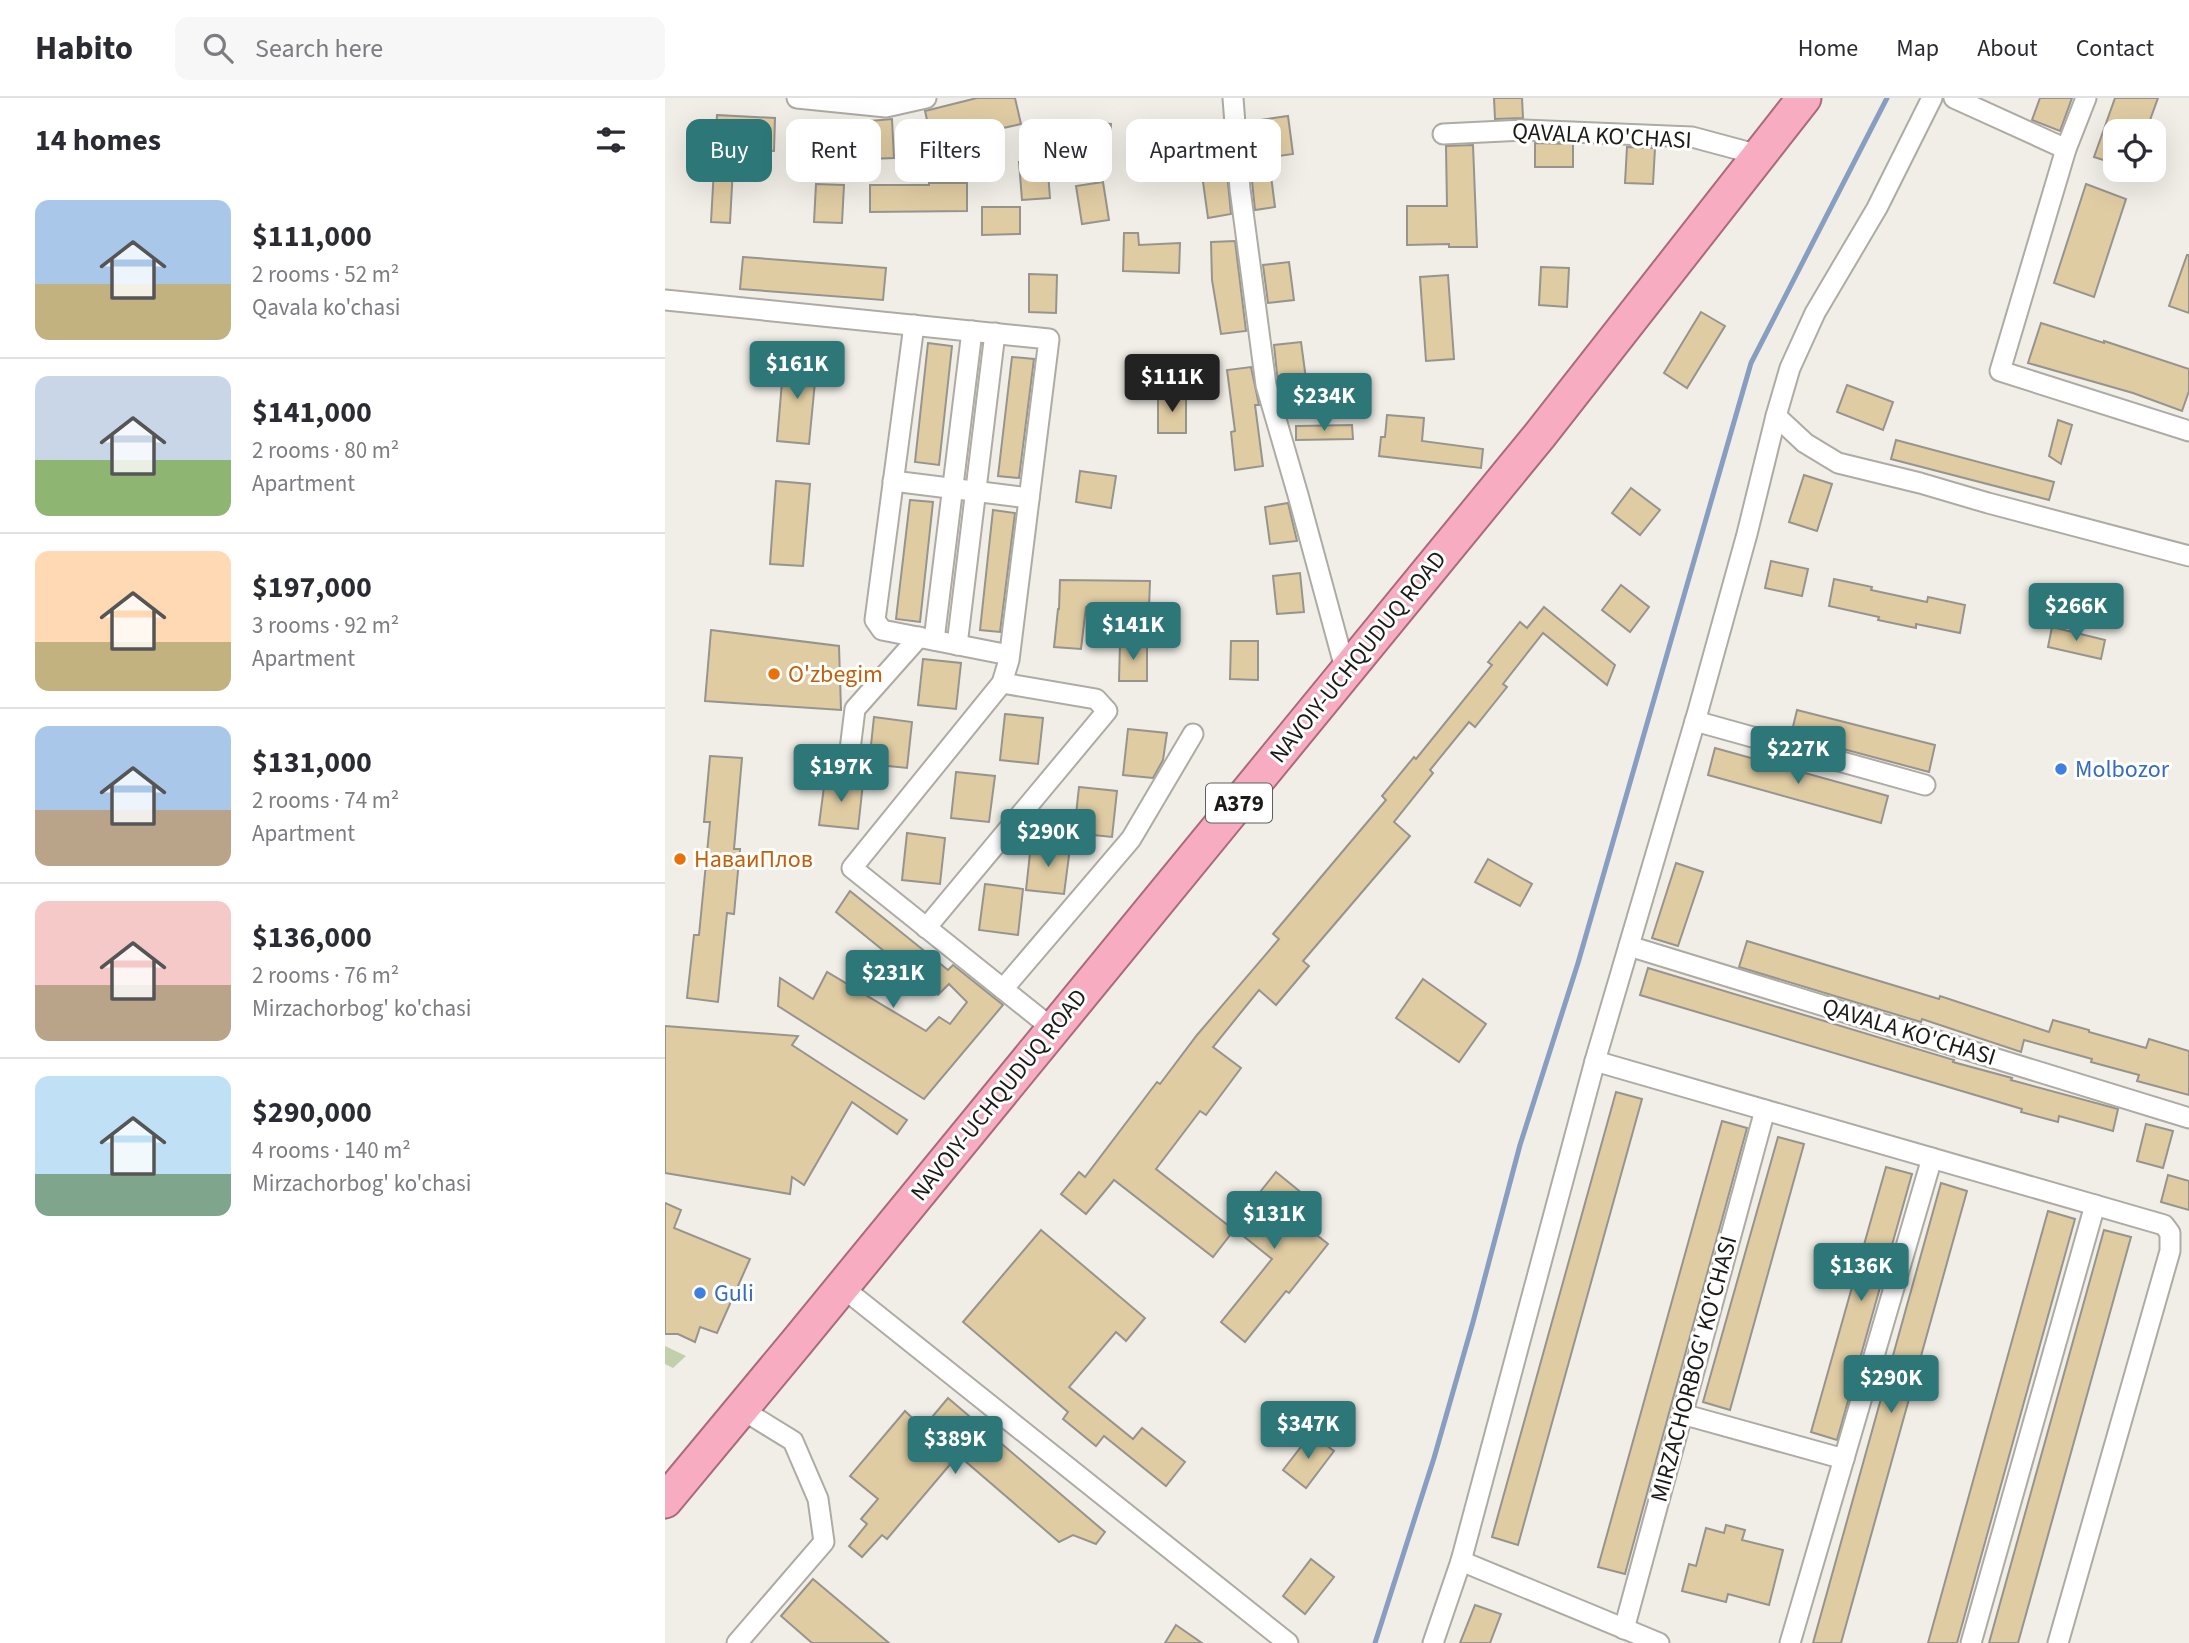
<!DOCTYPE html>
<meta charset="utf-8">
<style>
body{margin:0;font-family:"Source Sans 3",sans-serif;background:#f7f7f7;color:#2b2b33;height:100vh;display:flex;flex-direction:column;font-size:26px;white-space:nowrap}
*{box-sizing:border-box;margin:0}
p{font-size:23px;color:#7c7c81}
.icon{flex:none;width:38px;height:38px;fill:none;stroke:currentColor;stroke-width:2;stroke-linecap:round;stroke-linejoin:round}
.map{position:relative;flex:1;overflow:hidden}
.drawer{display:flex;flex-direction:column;background:#fff;width:665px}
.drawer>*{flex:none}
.top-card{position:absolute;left:21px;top:21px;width:665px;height:63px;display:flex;gap:14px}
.fabs{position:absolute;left:1438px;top:21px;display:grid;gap:14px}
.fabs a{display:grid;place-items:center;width:63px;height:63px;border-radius:14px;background:#fff;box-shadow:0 7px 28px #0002;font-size:35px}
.price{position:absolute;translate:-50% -60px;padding:0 16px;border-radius:7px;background:#2d7778;color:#fff;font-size:23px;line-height:46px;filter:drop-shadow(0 2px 4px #0008)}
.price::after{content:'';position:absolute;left:50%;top:42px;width:21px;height:16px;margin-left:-10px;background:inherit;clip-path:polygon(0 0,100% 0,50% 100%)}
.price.selected{background:#222;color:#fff}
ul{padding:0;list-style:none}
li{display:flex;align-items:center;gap:21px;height:175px;padding:0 35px}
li+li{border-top:2px solid #e1e1e2}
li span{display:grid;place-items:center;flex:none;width:196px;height:140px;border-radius:14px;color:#555}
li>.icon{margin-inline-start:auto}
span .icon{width:84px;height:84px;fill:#fffc;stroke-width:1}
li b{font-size:30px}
h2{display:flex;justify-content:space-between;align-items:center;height:84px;padding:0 35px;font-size:30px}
.pill{padding:0 24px;border-radius:14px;background:#fff;box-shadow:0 7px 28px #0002;font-size:24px;line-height:63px}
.pill.selected{background:#2d7778;color:#fff}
header{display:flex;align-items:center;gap:42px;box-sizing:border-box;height:98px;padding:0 35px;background:#fff;border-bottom:2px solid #e1e1e2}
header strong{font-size:33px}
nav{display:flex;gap:38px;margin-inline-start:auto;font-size:24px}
.search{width:490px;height:63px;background:#f7f7f7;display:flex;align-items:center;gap:18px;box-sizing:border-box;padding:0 24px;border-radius:14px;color:#7c7c81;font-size:26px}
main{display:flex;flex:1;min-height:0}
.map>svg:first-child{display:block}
</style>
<header>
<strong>Habito</strong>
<div class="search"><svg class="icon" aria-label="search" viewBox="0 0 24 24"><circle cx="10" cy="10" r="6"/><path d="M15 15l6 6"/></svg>Search here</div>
<nav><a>Home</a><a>Map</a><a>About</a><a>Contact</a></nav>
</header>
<main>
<section class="drawer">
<h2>14 homes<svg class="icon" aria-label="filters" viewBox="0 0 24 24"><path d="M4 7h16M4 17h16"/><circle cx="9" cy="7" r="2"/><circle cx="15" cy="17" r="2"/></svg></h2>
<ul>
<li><span style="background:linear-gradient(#a9c7e8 60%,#c2b280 0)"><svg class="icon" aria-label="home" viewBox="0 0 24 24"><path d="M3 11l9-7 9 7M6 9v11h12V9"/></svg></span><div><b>$111,000</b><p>2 rooms · 52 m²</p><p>Qavala ko'chasi</p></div></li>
<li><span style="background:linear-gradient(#c9d6e8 60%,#8fb573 0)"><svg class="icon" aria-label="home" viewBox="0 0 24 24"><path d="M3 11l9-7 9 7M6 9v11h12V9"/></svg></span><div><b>$141,000</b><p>2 rooms · 80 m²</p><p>Apartment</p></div></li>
<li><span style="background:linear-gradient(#ffd9b3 65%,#c2b280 0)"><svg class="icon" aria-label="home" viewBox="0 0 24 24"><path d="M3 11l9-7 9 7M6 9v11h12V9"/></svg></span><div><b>$197,000</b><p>3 rooms · 92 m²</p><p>Apartment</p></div></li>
<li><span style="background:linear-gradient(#a9c7e8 60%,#b9a48a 0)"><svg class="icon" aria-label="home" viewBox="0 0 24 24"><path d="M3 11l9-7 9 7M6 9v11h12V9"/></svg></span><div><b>$131,000</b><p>2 rooms · 74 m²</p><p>Apartment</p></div></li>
<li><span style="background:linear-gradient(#f6c9c9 60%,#b9a48a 0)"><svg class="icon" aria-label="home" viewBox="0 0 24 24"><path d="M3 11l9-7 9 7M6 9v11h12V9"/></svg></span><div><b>$136,000</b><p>2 rooms · 76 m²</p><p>Mirzachorbog' ko'chasi</p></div></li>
<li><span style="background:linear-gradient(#bfe0f5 70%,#7fa58c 0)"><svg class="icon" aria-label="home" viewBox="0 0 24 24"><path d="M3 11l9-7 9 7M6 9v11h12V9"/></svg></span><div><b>$290,000</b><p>4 rooms · 140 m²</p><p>Mirzachorbog' ko'chasi</p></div></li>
</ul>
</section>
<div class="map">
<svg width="1524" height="1545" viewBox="0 0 1524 1545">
<rect width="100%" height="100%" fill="#f1eee7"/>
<!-- green -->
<path fill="#c2cfad" d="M0,1248L21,1258L8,1270L0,1266Z"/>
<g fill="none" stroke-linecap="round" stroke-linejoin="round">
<!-- stream -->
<path stroke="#879ec1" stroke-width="5" d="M710,1545L769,1360L808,1224L855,1047L913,865L1086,265L1222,0"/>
</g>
<!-- building -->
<g fill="#e0cca3" stroke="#97948d" stroke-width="2">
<path d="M312,0H350L356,26L329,32L327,25L266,39L260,13Z"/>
<path d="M829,0H857L858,20L830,21Z"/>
<path d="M1375,0H1407L1395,33L1367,22Z"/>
<path d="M1450,0H1493L1481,33H1451V66L1429,59Z"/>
<path d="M52,17L110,20L109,53L69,51L65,125L46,124Z"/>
<path d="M623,18L628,56L600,60L595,22Z"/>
<path d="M227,21L229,60L205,61V23Z"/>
<path d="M418,24L446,26L443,64L416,62Z"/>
<path d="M558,34L566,116L543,120L538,84L535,35Z"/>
<path d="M870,45L908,46V69H870Z"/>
<path d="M808,47L812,149H784V146L742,147V108H782L781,48Z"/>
<path d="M962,49L990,50L988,86L960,85Z"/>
<path d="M382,61L385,100L357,102L354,64Z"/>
<path d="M605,70L610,109L590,112L586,73Z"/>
<path d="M438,84L444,122L417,126L411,88Z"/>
<path d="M264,85H302V113L205,114V87H264Z"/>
<path d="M151,86L179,87L177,125L149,124Z"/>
<path d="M1421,86L1461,101L1429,199L1389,185Z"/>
<path d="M317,109H355V136L317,137Z"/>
<path d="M459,135H473L474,147L515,145L514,175L458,173Z"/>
<path d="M570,143L581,233L556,236L547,182L546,144Z"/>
<path d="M1522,157H1524V215L1504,208Z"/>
<path d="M78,159L221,170L218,202L75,191Z"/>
<path d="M624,164L629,202L603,205L598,167Z"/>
<path d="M876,169L904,170L902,209L874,207Z"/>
<path d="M364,176L392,177L391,215L364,214Z"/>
<path d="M783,177L789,261L761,263L755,179Z"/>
<path d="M1036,214L1060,228L1022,290L999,275Z"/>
<path d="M1376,225L1439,245V243L1524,271V293L1517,313L1468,295L1363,265Z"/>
<path d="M636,244L641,281L613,285L609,247Z"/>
<path d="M263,245L287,248L274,367L250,364Z"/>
<path d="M347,259L369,261L354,380L333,378Z"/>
<path d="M119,260L152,263L144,346L112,343Z"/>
<path d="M586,269L594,307H590L598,368L570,372L566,334L570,333L562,272Z"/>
<path d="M1182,287L1228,304L1218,332L1172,314Z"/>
<rect x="493" y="297" width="28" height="38"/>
<path d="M722,317L759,320L757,343L818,351L816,370L714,358L716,339H720Z"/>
<path d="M1393,322L1407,327L1396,366L1384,358Z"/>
<path d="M687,327L688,341L631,342V328Z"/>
<path d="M1231,342L1389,384L1384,402L1226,361Z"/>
<path d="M415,373L451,378L446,410L411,404Z"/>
<path d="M1139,377L1167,386L1152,433L1124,424Z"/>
<path d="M111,383L145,386L138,468L105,466Z"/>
<path d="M966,390L995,412L975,437L947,415Z"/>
<path d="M245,402L268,404L255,524L231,521Z"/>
<path d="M623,405L632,443L605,446L600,409Z"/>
<path d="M328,412L350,415L335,534L315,532Z"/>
<path d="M1106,463L1143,471L1137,498L1100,490Z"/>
<path d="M635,475L639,514L612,516L608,478Z"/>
<path d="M1169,481L1207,489L1206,492L1262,504L1263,499L1300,507L1295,535L1251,526V530L1213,522L1214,519L1164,508Z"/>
<path d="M395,482L485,483L484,510L421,509L416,551L389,549L393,511H394Z"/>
<path d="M956,487L984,509L965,534L937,512Z"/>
<path d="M879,509L950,567L942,587L878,535L838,586L842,589L810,629L804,624L765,672L768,675L729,724L745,738L638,863L644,868L611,907L594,892L548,949L576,970L541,1017L535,1013L491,1071L569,1132L548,1159L449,1082L421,1116L396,1096L414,1074L420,1079L492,984L495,986L532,937L614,841L608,836L721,702L717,698L749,659L751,661L827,567L823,564L855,524L862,530Z"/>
<path d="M1387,529L1440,542L1436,561L1383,549Z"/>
<path d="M46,532L174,548L176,612L40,603Z"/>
<path d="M566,543H593V582L565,581Z"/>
<path d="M455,545H482V583H454Z"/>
<path d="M258,561L296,565L291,611L253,607Z"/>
<path d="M1132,612L1270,647L1264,674L1126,637Z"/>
<path d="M340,616L378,620L373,666L335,662Z"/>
<path d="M209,619L247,624L242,670L204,666Z"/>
<path d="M463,631L502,635L498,662L488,680L458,677Z"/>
<path d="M1050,650L1223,698L1216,725L1043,677Z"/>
<path d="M45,658L77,660L69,751H75L69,816L62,815L53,904L22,900L29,837H34L45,724H39Z"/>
<path d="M291,674L330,678L324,724L286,720Z"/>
<path d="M160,681L198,685L193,731L154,727Z"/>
<path d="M414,689L452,693L447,739L409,735Z"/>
<path d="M242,735L280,740L275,786L237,782Z"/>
<path d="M366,746L405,750L399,796L361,792Z"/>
<path d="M823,761L867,786L855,808L810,784Z"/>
<path d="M1011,765L1038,774L1013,848L987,840Z"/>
<path d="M320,786L358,791L353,837L314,832Z"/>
<path d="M185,793L283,872L288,867L338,907L259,1001L113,908L115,880L148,901L162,874L261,933L274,919L285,926L302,904L284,886L273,897L171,814Z"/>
<path d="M1082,843L1274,901L1275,898L1384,934L1388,922L1424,932V934L1481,950L1484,941L1524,953V997L1472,983L1474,977L1426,964L1427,961L1359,942L1356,954L1257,921L1256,924L1074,869Z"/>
<path d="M983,870L1289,962L1288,964L1347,980L1346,982L1453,1011L1448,1033L1394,1018L1393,1024L1356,1014L1357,1011L975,897Z"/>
<path d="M758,881L821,926L794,964L731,920Z"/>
<path d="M0,928L133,938L127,947L242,1022L232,1036L187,1004L139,1087L127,1079L125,1096L0,1075Z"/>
<path d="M951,994L977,1001L853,1447L827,1439Z"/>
<path d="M1057,1023L1082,1030L960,1476L933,1469Z"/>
<path d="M1481,1026L1508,1033L1498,1070L1472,1063Z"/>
<path d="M1113,1039L1139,1046L1065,1312L1038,1304Z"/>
<path d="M1221,1069L1247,1076L1172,1342L1146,1334Z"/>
<path d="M611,1074L649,1105L634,1123L663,1146L624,1195L621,1193L580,1244L556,1224L607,1161L567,1129Z"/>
<path d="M1503,1077L1524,1083V1112L1496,1104Z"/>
<path d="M1276,1085L1302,1093L1176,1545H1148Z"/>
<path d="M0,1105L16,1112L9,1130L85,1161L52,1235L35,1229L30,1244L13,1236H0Z"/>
<path d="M1383,1113L1410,1121L1292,1545H1263Z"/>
<path d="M376,1132L480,1220L461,1243L451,1234L404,1289L468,1341L477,1330L520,1364L501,1388L439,1338L431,1348L398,1321L403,1314L298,1224Z"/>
<path d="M1439,1132L1466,1139L1353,1545H1324Z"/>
<path d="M283,1300L440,1434L431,1446L408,1437L394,1444L293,1357L222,1441L217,1437L197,1459L184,1448L202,1426L196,1421L213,1401L185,1378L240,1313L258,1330Z"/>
<path d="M646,1336L669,1353L641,1390L618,1372Z"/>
<path d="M1061,1427L1080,1432L1077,1442L1118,1452L1104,1507L1063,1496L1061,1504L1017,1493L1024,1466L1031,1468L1041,1430L1059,1435Z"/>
<path d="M646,1461L669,1479L640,1516L618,1498Z"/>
<path d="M148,1481L224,1545H147L116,1518Z"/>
<path d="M810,1507L836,1516L825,1545H795Z"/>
<path d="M511,1527L537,1545H500Z"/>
</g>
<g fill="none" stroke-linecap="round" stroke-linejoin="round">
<!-- minor casing -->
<g stroke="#aeaba5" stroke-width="23">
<g id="minor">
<path d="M132,0L221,9L261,0"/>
<path d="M568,0L575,91L601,287L633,397L681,574"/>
<path d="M1289,0L1401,51"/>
<path d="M1421,0L1401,51L1335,273L1524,333"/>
<path d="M778,36L859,32L1027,39L1094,57"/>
<path d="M0,202L384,241L344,562L337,585L187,770L388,931"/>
<path d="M249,227L210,522L217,532L344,557"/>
<path d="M1111,318L1140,345L1173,365L1255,385L1323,405L1524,458"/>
<path d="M228,383L364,400"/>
<path d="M269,542L307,233"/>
<path d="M292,547L330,235"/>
<path d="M1030,623L1260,687"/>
<path d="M183,668L190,611L254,539"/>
<path d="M261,830L442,613L431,601L337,585"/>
<path d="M964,848L1524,1020"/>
<path d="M338,891L466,741L528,636"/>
<path d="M930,963L1499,1127L1505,1135V1153L1393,1545"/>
<path d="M177,1189L623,1545"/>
<path d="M1017,1316L1179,1361"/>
<path d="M796,1463L994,1545"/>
<path d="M959,1531L1100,1012"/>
<path d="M72,1545L159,1444L153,1401L128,1343L76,1311"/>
<path d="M768,1545L796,1463L930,963L1033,613L1082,436L1111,318L1125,270L1150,215L1212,110L1267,0"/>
<path d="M1125,1545L1267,1060"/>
<path d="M1306,1545L1430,1107"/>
</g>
</g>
<!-- trunk casing -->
<g stroke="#a96b7c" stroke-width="37">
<path id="trunk" d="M0,1403L132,1244L875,337L1139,0"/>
</g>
<!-- minor -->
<use href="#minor" stroke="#fff" stroke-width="19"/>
<!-- trunk -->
<use href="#trunk" stroke="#f8acc2" stroke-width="33"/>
</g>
<!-- markers -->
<g fill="#e8710a" stroke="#fff" stroke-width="2.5">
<circle cx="109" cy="576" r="7"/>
<circle cx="15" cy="761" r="7"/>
</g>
<g fill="#3f7fe0" stroke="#fff" stroke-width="2.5">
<circle cx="1396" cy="671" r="7"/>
<circle cx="35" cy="1195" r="7"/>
</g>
<g text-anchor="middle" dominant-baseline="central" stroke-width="6" stroke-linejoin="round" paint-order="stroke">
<!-- shield labels -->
<rect fill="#fff" stroke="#5f5f5d" stroke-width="2" x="541" y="685.5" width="66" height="39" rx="5"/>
<g font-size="23" font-weight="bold" fill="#1b1a17">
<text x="574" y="705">A379</text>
</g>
<!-- street labels -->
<g font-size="24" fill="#1b1a17" stroke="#fff">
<text transform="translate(937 38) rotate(3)">QAVALA KO'CHASI</text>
<text transform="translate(693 559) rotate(-51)">NAVOIY-UCHQUDUQ ROAD</text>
<text transform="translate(1244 934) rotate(17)">QAVALA KO'CHASI</text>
<text transform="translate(334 997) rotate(-51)">NAVOIY-UCHQUDUQ ROAD</text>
<text transform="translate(1029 1271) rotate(-75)">MIRZACHORBOG' KO'CHASI</text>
</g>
<!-- food labels -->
<g font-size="24" fill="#c56008" stroke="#fff" text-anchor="start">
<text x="123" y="576">O'zbegim</text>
<text x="29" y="761">НаваиПлов</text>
</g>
<!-- shop labels -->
<g font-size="24" fill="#366cbe" stroke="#fff" text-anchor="start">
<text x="1410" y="671">Molbozor</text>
<text x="49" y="1195">Guli</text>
</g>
</g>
</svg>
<div class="fabs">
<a><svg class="icon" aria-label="locate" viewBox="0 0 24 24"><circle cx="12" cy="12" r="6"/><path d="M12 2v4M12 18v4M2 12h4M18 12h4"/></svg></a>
</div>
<b class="price" style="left:132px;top:303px">$161K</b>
<b class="price selected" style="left:507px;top:316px">$111K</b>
<b class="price" style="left:659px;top:335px">$234K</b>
<b class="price" style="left:1411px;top:545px">$266K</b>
<b class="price" style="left:468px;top:564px">$141K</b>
<b class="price" style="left:1133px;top:688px">$227K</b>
<b class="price" style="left:176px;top:706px">$197K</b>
<b class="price" style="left:383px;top:771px">$290K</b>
<b class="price" style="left:228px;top:912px">$231K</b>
<b class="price" style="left:609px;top:1153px">$131K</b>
<b class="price" style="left:1196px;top:1205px">$136K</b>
<b class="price" style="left:1226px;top:1317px">$290K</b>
<b class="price" style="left:643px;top:1363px">$347K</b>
<b class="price" style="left:290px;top:1378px">$389K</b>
<div class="top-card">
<a class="pill selected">Buy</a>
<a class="pill">Rent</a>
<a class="pill">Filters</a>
<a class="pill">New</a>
<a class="pill">Apartment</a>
</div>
</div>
</main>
